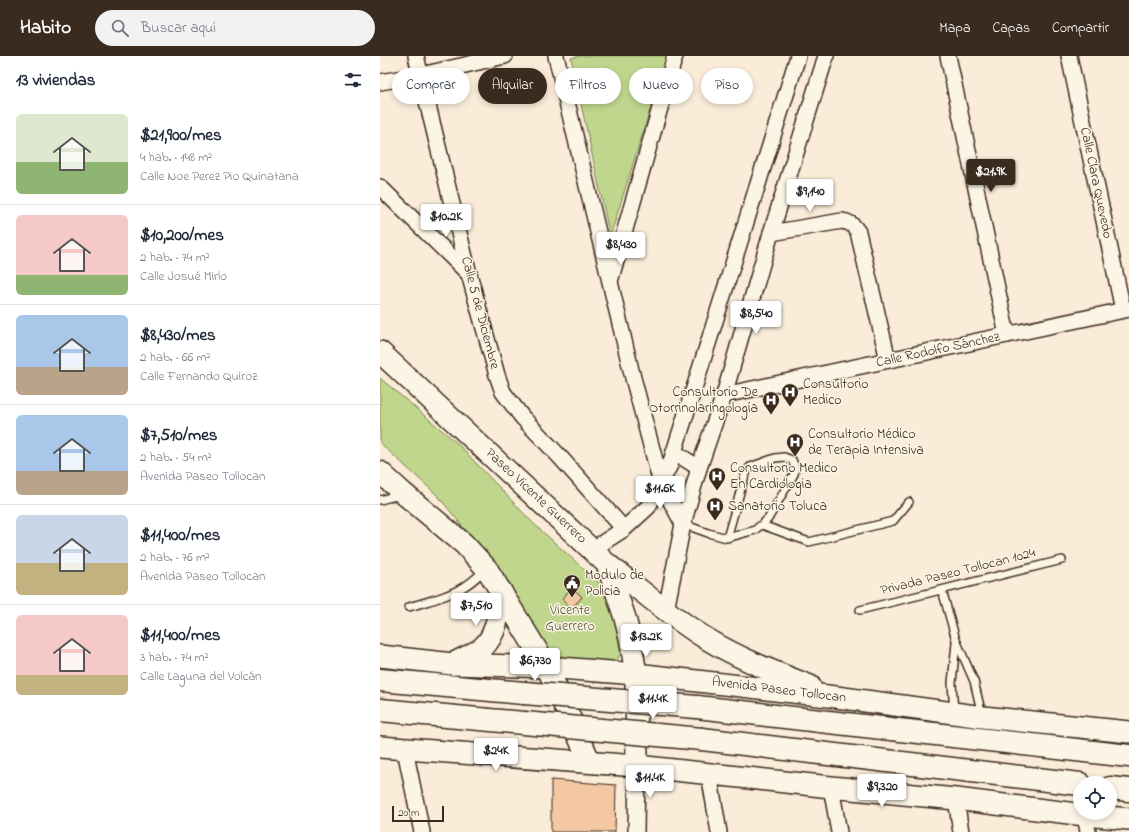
<!DOCTYPE html>
<html lang="es">
<meta charset="utf-8">
<style>
body{margin:0;font-family:"Indie Flower",sans-serif;background:#f2f2f3;color:#1f2937;height:100vh;display:flex;flex-direction:column;font-size:15px;white-space:nowrap}
*{box-sizing:border-box;margin:0}
p{font-size:13px;color:#747a83}
.icon{flex:none;width:22px;height:22px;fill:none;stroke:currentColor;stroke-width:2;stroke-linecap:round;stroke-linejoin:round}
.map{position:relative;flex:1;overflow:hidden}
.side{display:flex;flex-direction:column;background:#fff;width:380px}
.side>*{flex:none}
.top-card{position:absolute;left:12px;top:12px;width:380px;height:36px;display:flex;gap:8px}
.fabs{position:absolute;left:693px;top:720px;display:grid;gap:8px}
.fabs a{display:grid;place-items:center;width:44px;height:44px;border-radius:50%;background:#fff;box-shadow:0 2px 6px #0003;font-size:20px}
.scale{position:absolute;left:12px;bottom:10px;width:52px;box-sizing:border-box;padding-left:4px;border:2px solid #3b2a1e;border-top:0;font-size:11px;line-height:14px;white-space:nowrap;color:#3b2a1e;-webkit-text-stroke:3px #fcf5e5;paint-order:stroke}
.price{position:absolute;translate:-50% -34px;padding:0 9px;border-radius:4px;background:#fff;color:#222;font-size:13px;line-height:26px;filter:drop-shadow(0 1px 2px #0008)}
.price::after{content:'';position:absolute;left:50%;top:24px;width:12px;height:9px;margin-left:-6px;background:inherit;clip-path:polygon(0 0,100% 0,50% 100%)}
.price.selected{background:#3b2a1e;color:#fff}
ul{padding:0;list-style:none}
li{display:flex;align-items:center;gap:12px;height:100px;padding:0 16px}
li+li{border-top:1px solid #e0e1e3}
li span{display:grid;place-items:center;flex:none;width:112px;height:80px;border-radius:6px;color:#555}
li>.icon{margin-inline-start:auto}
span .icon{width:48px;height:48px;fill:#fffc;stroke-width:1}
li b{font-size:17px}
h2{display:flex;justify-content:space-between;align-items:center;height:48px;padding:0 16px;font-size:17px}
.chip{padding:0 14px;border-radius:18px;background:#fff;box-shadow:0 2px 6px #0003;font-size:14px;line-height:36px}
.chip.selected{background:#3b2a1e;color:#fff}
header{display:flex;align-items:center;gap:24px;box-sizing:border-box;height:56px;padding:0 20px;background:#3b2a1e;color:#fff}
header strong{font-size:19px}
nav{display:flex;gap:22px;margin-inline-start:auto;font-size:14px}
.search{width:280px;height:36px;background:#f2f2f3;display:flex;align-items:center;gap:10px;box-sizing:border-box;padding:0 14px;border-radius:22px;color:#747a83;font-size:15px}
main{display:flex;flex:1;min-height:0}
.map>svg:first-child{display:block}
</style>
<header>
<strong>Habito</strong>
<div class="search"><svg class="icon" aria-label="search" viewBox="0 0 24 24"><circle cx="10" cy="10" r="6"/><path d="M15 15l6 6"/></svg>Buscar aquí</div>
<nav><a>Mapa</a><a>Capas</a><a>Compartir</a></nav>
</header>
<main>
<section class="side">
<h2>13 viviendas<svg class="icon" aria-label="filters" viewBox="0 0 24 24"><path d="M4 7h16M4 17h16"/><circle cx="9" cy="7" r="2"/><circle cx="15" cy="17" r="2"/></svg></h2>
<ul>
<li><span style="background:linear-gradient(#dfe7d0 60%,#8fb573 0)"><svg class="icon" aria-label="home" viewBox="0 0 24 24"><path d="M3 11l9-7 9 7M6 9v11h12V9"/></svg></span><div><b>$21,900/mes</b><p>4 hab. · 148 m²</p><p>Calle Noe Perez Pio Quinatana</p></div></li>
<li><span style="background:linear-gradient(#f6c9c9 75%,#8fb573 0)"><svg class="icon" aria-label="home" viewBox="0 0 24 24"><path d="M3 11l9-7 9 7M6 9v11h12V9"/></svg></span><div><b>$10,200/mes</b><p>2 hab. · 74 m²</p><p>Calle Josué Mirlo</p></div></li>
<li><span style="background:linear-gradient(#a9c7e8 65%,#b9a48a 0)"><svg class="icon" aria-label="home" viewBox="0 0 24 24"><path d="M3 11l9-7 9 7M6 9v11h12V9"/></svg></span><div><b>$8,430/mes</b><p>2 hab. · 66 m²</p><p>Calle Fernando Quiroz</p></div></li>
<li><span style="background:linear-gradient(#a9c7e8 70%,#b9a48a 0)"><svg class="icon" aria-label="home" viewBox="0 0 24 24"><path d="M3 11l9-7 9 7M6 9v11h12V9"/></svg></span><div><b>$7,510/mes</b><p>2 hab. · 54 m²</p><p>Avenida Paseo Tollocan</p></div></li>
<li><span style="background:linear-gradient(#c9d6e8 60%,#c2b280 0)"><svg class="icon" aria-label="home" viewBox="0 0 24 24"><path d="M3 11l9-7 9 7M6 9v11h12V9"/></svg></span><div><b>$11,400/mes</b><p>2 hab. · 76 m²</p><p>Avenida Paseo Tollocan</p></div></li>
<li><span style="background:linear-gradient(#f6c9c9 75%,#c2b280 0)"><svg class="icon" aria-label="home" viewBox="0 0 24 24"><path d="M3 11l9-7 9 7M6 9v11h12V9"/></svg></span><div><b>$11,400/mes</b><p>3 hab. · 74 m²</p><p>Calle Laguna del Volcán</p></div></li>
</ul>
</section>
<div class="map">
<svg width="749" height="776" viewBox="0 0 749 776">
<rect width="100%" height="100%" fill="#faecd8"/>
<filter id="ink" filterUnits="userSpaceOnUse"><feTurbulence type="fractalNoise" baseFrequency=".025" numOctaves="2"/><feDisplacementMap in="SourceGraphic" scale="8" xChannelSelector="R" yChannelSelector="G"/><feConvolveMatrix kernelMatrix="1 2 1 2 8 2 1 2 1" color-interpolation-filters="sRGB"/></filter>
<g filter="url(#ink)">
<!-- green -->
<g fill="#bfd68c" stroke="#7d8055">
<path d="M200,0H287L230,181L191,2Z"/>
<path d="M0,322L77,387L153,467L218,526L231,550L240,571L241,597L233,612L171,606L99,491L58,440L0,387Z"/>
</g>
<!-- building -->
<g fill="#f4c8a3" stroke="#3b2a1e">
<path d="M192,531L202,541L192,552L182,543Z"/>
<path d="M171,724L236,729L235,776H171Z"/>
</g>
<g fill="none" stroke-linecap="round" stroke-linejoin="round">
<!-- lane casing -->
<g stroke="#3b2a1e" stroke-width="10">
<g id="lane">
<path d="M0,444L19,439"/>
<path d="M303,468L328,477L347,482L375,474L388,463L414,418L415,411L412,404L404,401L395,402L370,411L365,419L347,482"/>
<path d="M382,469L429,486L513,465L529,446"/>
<path d="M562,534L576,584L594,625L602,659"/>
<path d="M29,551C48,545 68,541 85,530C92,526 99,519 105,514"/>
<path d="M480,554L682,504"/>
<path d="M574,656L572,627L576,587"/>
</g>
</g>
<!-- street casing -->
<g stroke="#3b2a1e" stroke-width="18">
<g id="street">
<path d="M36,0L89,218L117,319L123,336L142,361L180,401L244,473"/>
<path d="M176,0L252,318L281,427L303,468"/>
<path d="M568,0L627,279"/>
<path d="M689,0L743,254"/>
<path d="M0,26L41,19L125,0"/>
<path d="M0,131L89,218"/>
<path d="M391,177L462,165C470,166 474,169 478,176L508,304"/>
<path d="M231,222L295,0"/>
<path d="M344,339L749,253"/>
<path d="M294,396L319,412"/>
<path d="M213,493L244,473L268,451L290,409L418,0"/>
<path d="M286,554L303,468L319,412L344,339L391,177L446,0"/>
<path d="M25,694L42,776"/>
<path d="M329,718L339,776"/>
<path d="M451,731L459,776"/>
<path d="M576,743L581,776"/>
<path d="M705,759L708,776"/>
<path d="M256,776L257,710"/>
</g>
</g>
<!-- secondary casing -->
<g stroke="#3b2a1e" stroke-width="24">
<g id="secondary">
<path d="M0,296L227,508L245,562L250,582L256,618L257,710"/>
<path d="M0,416L23,437L84,488L107,513L167,611L210,706"/>
<path d="M227,508C260,533 292,562 327,583C360,603 394,616 430,630"/>
<path d="M0,600L73,608L167,611L256,618L456,641L603,661L749,676"/>
<path d="M73,608C82,602 95,598 103,591C118,578 119,552 121,535"/>
<path d="M0,691L257,710L451,731L576,743L705,759L749,763"/>
</g>
</g>
<!-- highway casing -->
<g stroke="#3b2a1e" stroke-width="25">
<g id="highway">
<path d="M0,624L144,637"/>
<path d="M317,651L749,700"/>
<path d="M0,654L144,667"/>
<path d="M322,683L700,728"/>
<path d="M730,732L749,734"/>
</g>
</g>
<!-- lane -->
<use href="#lane" stroke="#fcf5e5" stroke-width="7"/>
<!-- street -->
<use href="#street" stroke="#fcf5e5" stroke-width="15"/>
<!-- secondary -->
<use href="#secondary" stroke="#fcf5e5" stroke-width="21"/>
<!-- highway -->
<use href="#highway" stroke="#fcf5e5" stroke-width="22"/>
<!-- highway-bridge casing -->
<g stroke="#3b2a1e" stroke-width="25" stroke-linecap="butt">
<g id="highway-bridge">
<path d="M144,637L317,651"/>
<path d="M144,667L322,683"/>
</g>
</g>
<!-- highway-bridge -->
<use href="#highway-bridge" stroke="#fcf5e5" stroke-width="22"/>
</g>
</g>
<!-- icons -->
<defs>
<g id="hospital-pin" transform="scale(0.9)"><path d="M0 17L-7.5 6A9.5 9.5 0 1 1 7.5 6Z" fill="#3b2a1e" stroke="#fcf5e5"/><path d="M-5-5h3v3.5h4V-5h3V5h-3V1.5h-4V5h-3Z" fill="#fff"/></g>
<g id="civic-pin" transform="scale(0.9)"><path d="M0 17L-7.5 6A9.5 9.5 0 1 1 7.5 6Z" fill="#3b2a1e" stroke="#fcf5e5"/><path d="M-.6-6.5H3V-4.5H.6V-3L4-1V1h2V6H-6V1h2V-1L-.6-3ZM-1.2 2.5V6h2.4V2.5Z" fill="#fff"/></g>
</defs>
<g fill-rule="evenodd">
<use href="#hospital-pin" x="410" y="336"/>
<use href="#hospital-pin" x="391" y="344"/>
<use href="#hospital-pin" x="415" y="386"/>
<use href="#hospital-pin" x="337" y="420"/>
<use href="#hospital-pin" x="335" y="450"/>
<use href="#civic-pin" x="192" y="527"/>
</g>
<g text-anchor="middle" dominant-baseline="central" stroke-width="3" stroke-linejoin="round" paint-order="stroke">
<!-- street labels -->
<g font-size="14" fill="#3b2a1e" stroke="#fcf5e5">
<text transform="translate(716 127) rotate(78)">Calle Clara Quevedo</text>
<text transform="translate(100 257) rotate(75)">Calle 5 de Diciembre</text>
<text transform="translate(558 294) rotate(-12)">Calle Rodolfo Sánchez</text>
<text transform="translate(156 440) rotate(43)">Paseo Vicente Guerrero</text>
<text transform="translate(578 516) rotate(-14)">Privada Paseo Tollocan 1024</text>
<text transform="translate(399 634) rotate(7)">Avenida Paseo Tollocan</text>
</g>
<!-- poi labels -->
<g font-size="14" fill="#3b2a1e" stroke="#fcf5e5" text-anchor="start">
<text x="423" y="328">Consultorio<tspan x="423" dy="16">Medico</tspan></text>
<text x="378" y="336" text-anchor="end">Consultorio De<tspan x="378" dy="16">Otorrinolaringología</tspan></text>
<text x="428" y="378">Consultorio Médico<tspan x="428" dy="16">de Terapia Intensiva</tspan></text>
<text x="350" y="412">Consultorio Medico<tspan x="350" dy="16">En Cardiologia</tspan></text>
<text x="348" y="450">Sanatorio Toluca</text>
<text x="205" y="519">Modulo de<tspan x="205" dy="16">Policia</tspan></text>
</g>
<!-- park labels -->
<g font-size="14" fill="#5c553a" stroke="#fcf5e5">
<text x="190" y="554">Vicente<tspan x="190" dy="16">Guerrero</tspan></text>
</g>
</g>
</svg>
<div class="fabs">
<a><svg class="icon" aria-label="locate" viewBox="0 0 24 24"><circle cx="12" cy="12" r="6"/><path d="M12 2v4M12 18v4M2 12h4M18 12h4"/></svg></a>
</div>
<div class="scale">20 m</div>
<b class="price selected" style="left:611px;top:137px">$21.9K</b>
<b class="price" style="left:430px;top:157px">$9,140</b>
<b class="price" style="left:66px;top:182px">$10.2K</b>
<b class="price" style="left:241px;top:210px">$8,430</b>
<b class="price" style="left:376px;top:279px">$8,540</b>
<b class="price" style="left:280px;top:454px">$11.6K</b>
<b class="price" style="left:96px;top:571px">$7,510</b>
<b class="price" style="left:266px;top:602px">$13.2K</b>
<b class="price" style="left:155px;top:626px">$6,730</b>
<b class="price" style="left:273px;top:664px">$11.4K</b>
<b class="price" style="left:116px;top:716px">$24K</b>
<b class="price" style="left:270px;top:743px">$11.4K</b>
<b class="price" style="left:502px;top:752px">$9,320</b>
<div class="top-card">
<a class="chip">Comprar</a>
<a class="chip selected">Alquilar</a>
<a class="chip">Filtros</a>
<a class="chip">Nuevo</a>
<a class="chip">Piso</a>
</div>
</div>
</main>
